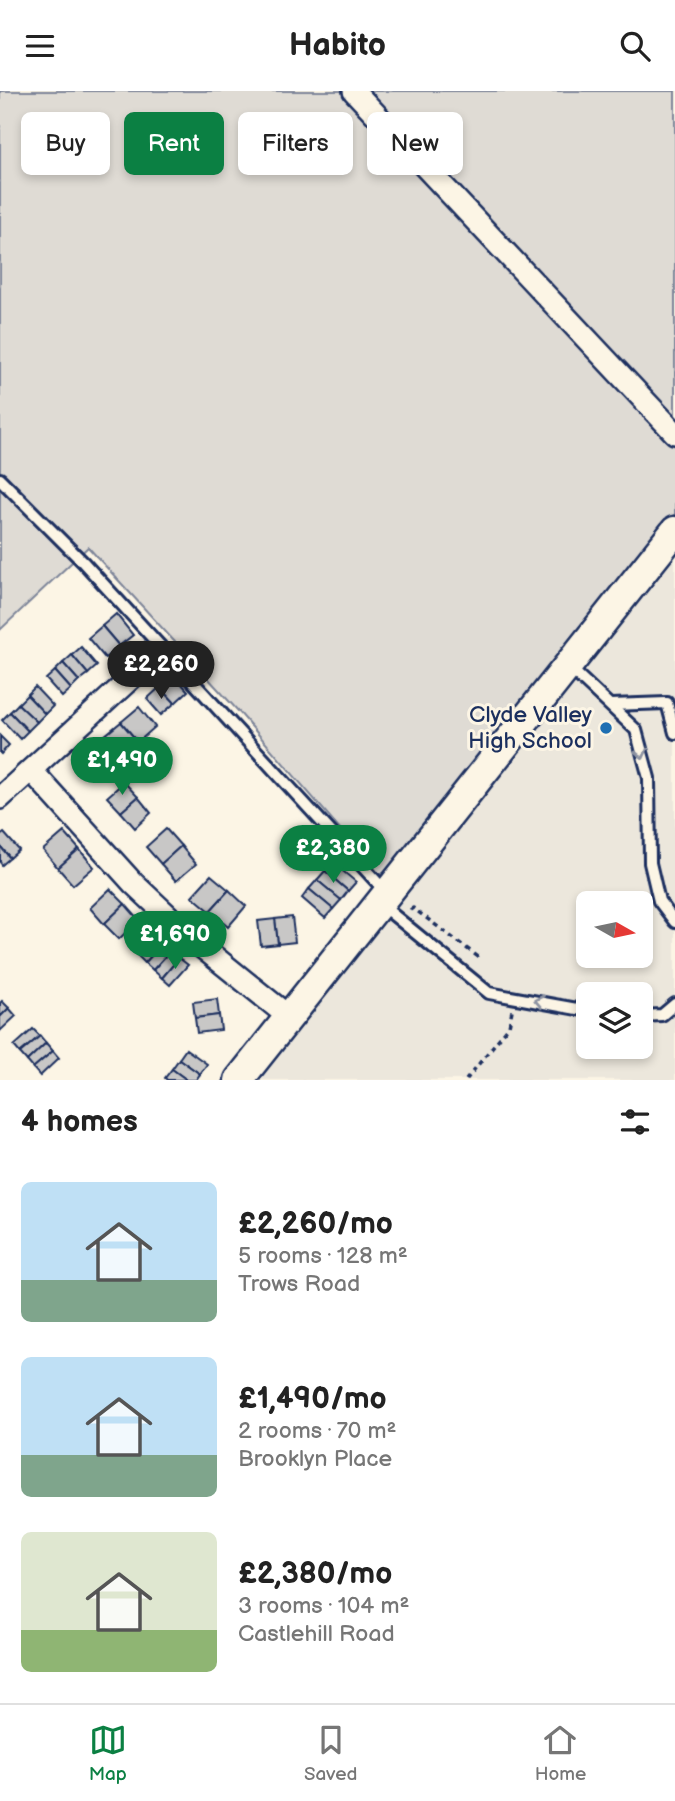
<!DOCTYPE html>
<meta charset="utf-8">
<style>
body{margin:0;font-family:"Balsamiq Sans",sans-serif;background:#f6f6f6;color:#222;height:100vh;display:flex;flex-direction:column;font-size:26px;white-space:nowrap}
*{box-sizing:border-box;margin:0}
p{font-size:23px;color:#767676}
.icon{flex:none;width:38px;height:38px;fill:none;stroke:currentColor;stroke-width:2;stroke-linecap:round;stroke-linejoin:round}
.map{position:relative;height:989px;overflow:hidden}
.drawer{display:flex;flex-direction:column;background:#fff;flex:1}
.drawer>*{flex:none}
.banner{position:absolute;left:21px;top:21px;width:634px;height:63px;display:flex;gap:14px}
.needle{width:46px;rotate:99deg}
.tools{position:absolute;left:576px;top:800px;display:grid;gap:14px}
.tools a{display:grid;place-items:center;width:77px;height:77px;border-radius:10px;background:#fff;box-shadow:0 4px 10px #0003;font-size:35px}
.price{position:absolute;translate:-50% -60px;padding:0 16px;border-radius:24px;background:#0b8043;color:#fff;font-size:23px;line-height:46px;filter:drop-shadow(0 2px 4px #0008)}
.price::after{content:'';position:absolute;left:50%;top:42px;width:21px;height:16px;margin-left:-10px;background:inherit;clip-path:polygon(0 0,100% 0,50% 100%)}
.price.selected{background:#222;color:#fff}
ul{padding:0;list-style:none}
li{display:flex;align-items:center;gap:21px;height:175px;padding:0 21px}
li span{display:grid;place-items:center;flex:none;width:196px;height:140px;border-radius:10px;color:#555}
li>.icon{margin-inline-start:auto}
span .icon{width:84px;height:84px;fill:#fffc;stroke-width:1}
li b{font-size:30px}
h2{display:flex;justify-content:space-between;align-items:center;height:84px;padding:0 21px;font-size:30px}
.tag{padding:0 24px;border-radius:10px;background:#fff;box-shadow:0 4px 10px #0003;font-size:24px;line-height:63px}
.tag.selected{background:#0b8043;color:#fff}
header{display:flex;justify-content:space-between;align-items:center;height:91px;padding:0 21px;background:#fff;font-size:32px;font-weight:600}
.tabs{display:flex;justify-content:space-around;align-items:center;height:98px;border-top:2px solid #e0e0e0;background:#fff;font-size:19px;color:#767676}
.tabs a{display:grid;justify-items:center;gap:4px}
.tabs .selected{color:#0b8043}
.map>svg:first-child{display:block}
</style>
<header><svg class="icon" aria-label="menu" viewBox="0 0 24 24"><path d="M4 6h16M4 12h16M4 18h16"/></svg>Habito<svg class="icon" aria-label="search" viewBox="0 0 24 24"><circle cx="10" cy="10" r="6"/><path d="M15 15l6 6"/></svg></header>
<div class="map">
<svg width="675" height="989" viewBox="0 0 675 989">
<rect width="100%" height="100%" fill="#fcf5e5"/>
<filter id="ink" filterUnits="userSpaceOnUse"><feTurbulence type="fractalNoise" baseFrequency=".0143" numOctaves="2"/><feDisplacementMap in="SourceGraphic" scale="14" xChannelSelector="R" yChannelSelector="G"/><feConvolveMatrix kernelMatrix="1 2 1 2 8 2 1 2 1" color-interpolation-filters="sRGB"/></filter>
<g filter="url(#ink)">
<!-- built -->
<path fill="#ece7dc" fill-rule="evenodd" d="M675,461V989H259ZM588,812H640V864H588ZM588,903H640V956H588Z"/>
<!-- green -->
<path fill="#dfdbd4" stroke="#7d8599" stroke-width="2" d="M0,0H675V423L389,781L379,783L239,621L88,456L0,539Z"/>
<!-- building -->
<g fill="#c8c7c6" stroke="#1b2f5e" stroke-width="2">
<path d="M116,523L133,544L119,555L102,535Z"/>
<path d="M102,535L119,555L105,567L88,547Z"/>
<path d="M81,556L97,575L88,583L72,564Z"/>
<path d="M72,564L88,583L79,590L63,572Z"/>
<path d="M63,572L79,590L71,598L55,580Z"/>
<path d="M55,580L71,598L62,606L46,588Z"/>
<path d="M174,584L188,600L175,612L160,596Z"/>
<path d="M35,596L53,615L45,623L27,604Z"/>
<path d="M160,596L175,612L161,624L147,608Z"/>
<path d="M27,604L45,623L37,631L18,613Z"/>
<path d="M18,613L37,631L28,640L10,621Z"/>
<path d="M139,616L155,636L138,651L121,631Z"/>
<path d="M10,621L28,640L20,648L2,629Z"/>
<path d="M121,631L138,651L121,665L104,645Z"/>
<path d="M0,645L9,654L1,663L0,662Z"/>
<path d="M124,691L138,706L121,721L107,706Z"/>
<path d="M138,706L151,722L135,737L121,721Z"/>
<path d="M166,738L181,755L161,773L146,756Z"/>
<path d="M64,741L79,758L58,777L43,759Z"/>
<path d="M4,742L19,759L10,767L0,755V745Z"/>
<path d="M0,755L10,767L2,774L0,771Z"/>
<path d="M181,755L196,773L176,790L161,773Z"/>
<path d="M79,758L94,776L73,794L58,777Z"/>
<path d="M332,771L356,791L348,800L325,780Z"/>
<path d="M325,780L348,800L341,809L317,789Z"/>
<path d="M211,784L229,799L210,820L192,805Z"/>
<path d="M317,789L341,809L333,818L309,798Z"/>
<path d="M110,798L125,813L104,833L90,817Z"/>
<path d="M309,798L333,818L325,827L302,807Z"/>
<path d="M229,799L246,815L228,836L210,820Z"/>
<path d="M125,813L139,829L119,848L104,833Z"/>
<path d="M292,826L295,851L278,853L275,828Z"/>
<path d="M275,828L278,853L261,855L258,830Z"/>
<path d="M155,845L163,852L145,872L137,864Z"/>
<path d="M163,852L171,859L153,879L145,872Z"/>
<path d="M171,859L179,867L162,887L153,879Z"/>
<path d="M179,867L188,874L170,894L162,887Z"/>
<path d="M217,908L219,924L195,927L193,911Z"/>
<path d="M2,910L9,917L0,926V912Z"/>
<path d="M9,917L16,925L0,940V926Z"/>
<path d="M219,924L221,939L197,942L195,927Z"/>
<path d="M33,938L40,945L20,962L14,955Z"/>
<path d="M40,945L46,952L27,970L20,962Z"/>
<path d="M46,952L53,960L33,977L27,970Z"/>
<path d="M186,958L207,973L200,983L179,968Z"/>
<path d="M53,960L59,967L40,985L33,977Z"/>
<path d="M179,968L200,983L196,989H187L172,978Z"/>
<path d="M172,978L187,989H167L165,987Z"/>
</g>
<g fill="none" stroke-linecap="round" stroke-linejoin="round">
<!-- lane casing -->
<g stroke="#1b2f5e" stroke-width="16">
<g id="lane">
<path d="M0,388L83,471L385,800"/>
<path d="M569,576L636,639L649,687L650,772L659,810L675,831"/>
<path d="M611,614L667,612L675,642"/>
<path d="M380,813L489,902L588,920"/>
<path d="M640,925L662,924L675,913"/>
</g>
</g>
<!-- street casing -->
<g stroke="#1b2f5e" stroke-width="26">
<g id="street">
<path d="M354,0L675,342"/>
<path d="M31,679L133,792L197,852L289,926"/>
<path d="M0,707L153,567"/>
</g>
</g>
<!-- secondary casing -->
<g stroke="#1b2f5e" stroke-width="33">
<path id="secondary" d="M239,989L675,440"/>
</g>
<!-- path -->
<g stroke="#1b2f5e" stroke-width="3.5" stroke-dasharray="5 5" stroke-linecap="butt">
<path d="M410,819L413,817L481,868"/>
<path d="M466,989L509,935L512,919"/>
</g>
<!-- lane -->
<use href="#lane" stroke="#fcf5e5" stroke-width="10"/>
<!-- street -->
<use href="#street" stroke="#fcf5e5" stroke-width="21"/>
<!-- secondary -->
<use href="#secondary" stroke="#fcf5e5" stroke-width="28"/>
</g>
<!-- one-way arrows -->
<defs><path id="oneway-chevron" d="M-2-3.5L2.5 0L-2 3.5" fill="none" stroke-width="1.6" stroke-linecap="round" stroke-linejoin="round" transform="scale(1.75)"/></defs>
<g stroke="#8c92a2">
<use href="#oneway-chevron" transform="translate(642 663) rotate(76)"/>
<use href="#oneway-chevron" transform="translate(539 910) rotate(-169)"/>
</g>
</g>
<!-- markers -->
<circle fill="#1f6fb2" stroke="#fcf5e5" stroke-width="2.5" cx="606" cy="637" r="7"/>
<g text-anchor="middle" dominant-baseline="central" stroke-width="6" stroke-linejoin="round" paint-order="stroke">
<!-- poi labels -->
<g font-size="23" fill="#1b2f5e" stroke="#fcf5e5" text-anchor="end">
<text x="592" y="624">Clyde Valley<tspan x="592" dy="26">High School</tspan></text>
</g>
</g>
</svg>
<div class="tools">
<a><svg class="needle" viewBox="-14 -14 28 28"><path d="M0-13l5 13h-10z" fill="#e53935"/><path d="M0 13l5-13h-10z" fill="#767676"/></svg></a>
<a><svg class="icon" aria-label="layers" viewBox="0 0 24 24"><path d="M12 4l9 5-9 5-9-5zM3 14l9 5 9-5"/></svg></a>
</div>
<b class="price selected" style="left:161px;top:610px">£2,260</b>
<b class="price" style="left:122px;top:706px">£1,490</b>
<b class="price" style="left:333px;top:794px">£2,380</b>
<b class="price" style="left:175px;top:880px">£1,690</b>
<div class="banner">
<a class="tag">Buy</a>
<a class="tag selected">Rent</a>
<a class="tag">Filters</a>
<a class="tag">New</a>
</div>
</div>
<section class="drawer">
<h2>4 homes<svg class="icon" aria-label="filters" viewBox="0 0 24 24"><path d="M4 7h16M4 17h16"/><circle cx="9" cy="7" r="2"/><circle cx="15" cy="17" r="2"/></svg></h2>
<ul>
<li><span style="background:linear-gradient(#bfe0f5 70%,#7fa58c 0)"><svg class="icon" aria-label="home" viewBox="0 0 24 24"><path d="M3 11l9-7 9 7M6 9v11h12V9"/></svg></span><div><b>£2,260/mo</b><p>5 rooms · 128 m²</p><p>Trows Road</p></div></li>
<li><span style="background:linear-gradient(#bfe0f5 70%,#7fa58c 0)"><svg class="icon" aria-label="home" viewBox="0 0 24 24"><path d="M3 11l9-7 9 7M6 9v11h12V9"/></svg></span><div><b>£1,490/mo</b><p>2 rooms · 70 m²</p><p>Brooklyn Place</p></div></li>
<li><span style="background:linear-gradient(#dfe7d0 70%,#8fb573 0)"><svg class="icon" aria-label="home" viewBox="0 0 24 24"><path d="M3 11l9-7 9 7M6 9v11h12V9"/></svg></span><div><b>£2,380/mo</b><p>3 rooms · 104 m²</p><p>Castlehill Road</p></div></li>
</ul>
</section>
<nav class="tabs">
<a class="selected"><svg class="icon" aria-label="map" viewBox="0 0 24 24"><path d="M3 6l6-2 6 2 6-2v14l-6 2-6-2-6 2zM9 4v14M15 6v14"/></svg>Map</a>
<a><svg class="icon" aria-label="saved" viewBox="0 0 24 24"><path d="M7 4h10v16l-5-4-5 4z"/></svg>Saved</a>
<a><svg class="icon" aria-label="home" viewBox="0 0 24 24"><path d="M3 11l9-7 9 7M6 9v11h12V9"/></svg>Home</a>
</nav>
